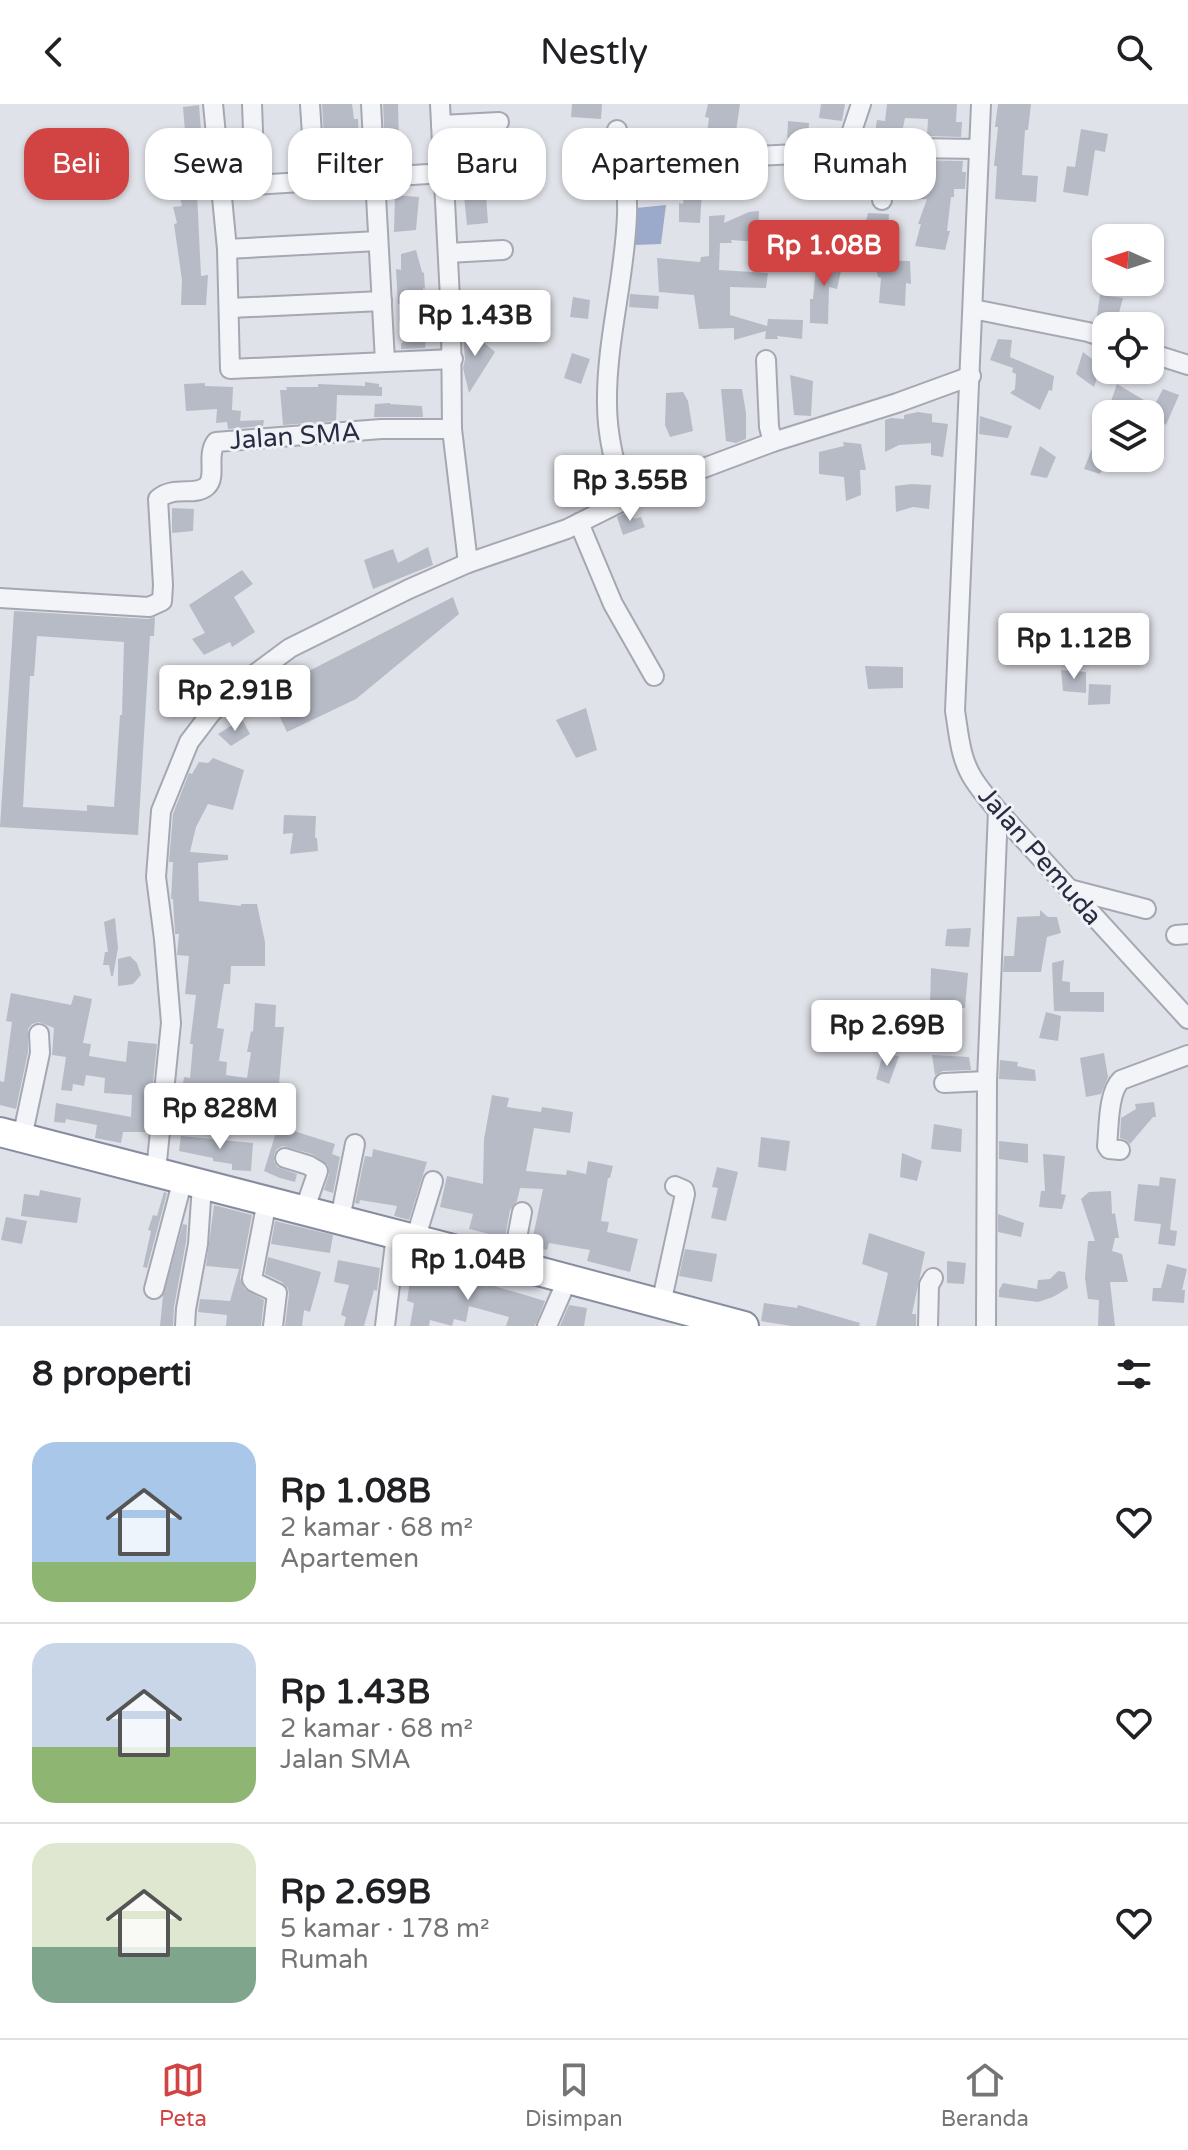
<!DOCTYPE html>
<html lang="id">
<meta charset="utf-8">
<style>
body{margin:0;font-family:"Varela Round",sans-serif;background:#f2f2f2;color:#202124;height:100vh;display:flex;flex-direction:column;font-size:30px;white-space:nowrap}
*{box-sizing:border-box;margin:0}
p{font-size:26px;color:#757577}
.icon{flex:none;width:44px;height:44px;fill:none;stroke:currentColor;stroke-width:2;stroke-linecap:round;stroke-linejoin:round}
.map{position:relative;height:1222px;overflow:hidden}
.drawer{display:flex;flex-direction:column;background:#fff;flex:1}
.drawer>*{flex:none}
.hud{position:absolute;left:24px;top:24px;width:1140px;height:72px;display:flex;gap:16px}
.needle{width:52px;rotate:273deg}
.controls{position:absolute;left:1092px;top:120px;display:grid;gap:16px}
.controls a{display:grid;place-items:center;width:72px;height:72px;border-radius:16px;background:#fff;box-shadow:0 2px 6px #0004;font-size:40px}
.price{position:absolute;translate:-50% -68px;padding:0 18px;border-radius:8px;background:#fff;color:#222;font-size:26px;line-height:52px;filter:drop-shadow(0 2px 4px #0008)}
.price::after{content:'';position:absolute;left:50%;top:48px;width:24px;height:18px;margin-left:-12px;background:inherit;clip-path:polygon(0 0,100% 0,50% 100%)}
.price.current{background:#d14443;color:#fff}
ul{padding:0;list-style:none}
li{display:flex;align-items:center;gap:24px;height:200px;padding:0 32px}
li+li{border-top:2px solid #e0e0e0}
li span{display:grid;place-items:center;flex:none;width:224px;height:160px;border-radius:24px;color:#555}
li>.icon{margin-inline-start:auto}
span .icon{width:96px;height:96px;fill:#fffc;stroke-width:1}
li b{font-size:34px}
h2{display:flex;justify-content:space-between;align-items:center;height:96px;padding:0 32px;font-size:34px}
.pill{padding:0 28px;border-radius:24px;background:#fff;box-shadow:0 2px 6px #0004;font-size:28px;line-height:72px}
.pill.current{background:#d14443;color:#fff}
header{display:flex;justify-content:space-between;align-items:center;height:104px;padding:0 32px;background:#fff;font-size:36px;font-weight:600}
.tab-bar{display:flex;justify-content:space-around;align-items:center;height:112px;border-top:2px solid #e0e0e0;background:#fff;font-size:22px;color:#757577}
.tab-bar a{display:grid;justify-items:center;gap:4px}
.tab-bar .current{color:#d14443}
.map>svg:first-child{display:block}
</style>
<header><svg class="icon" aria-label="back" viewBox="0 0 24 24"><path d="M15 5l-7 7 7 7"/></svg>Nestly<svg class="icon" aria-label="search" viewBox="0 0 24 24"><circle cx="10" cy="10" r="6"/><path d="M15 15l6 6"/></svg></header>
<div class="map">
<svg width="1188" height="1222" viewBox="0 0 1188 1222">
<rect width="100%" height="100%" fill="#e0e2e9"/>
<!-- water -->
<path fill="#9baaca" d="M666,101L661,140L634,141L636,104Z"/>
<!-- building -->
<g fill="#b7bbc6" fill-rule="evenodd">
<path d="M322,0H352L354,15H358L359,38L337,39V53H325Z"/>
<path d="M383,0H398L399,40L385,41Z"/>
<path d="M572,0H602L601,15L571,13Z"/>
<path d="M708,0H740L734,41L705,43L709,14L705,13Z"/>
<path d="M821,0H845L842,17L819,14Z"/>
<path d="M887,0H957L956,18H962L961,33L927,32L928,15L905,14L901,33L874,34L877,16L885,17Z"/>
<path d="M998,0H1031L1028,26H1025L1022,71L1038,72L1036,98L995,95L997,62H994L998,23H995Z"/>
<path d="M199,1L201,26L185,28L183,3Z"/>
<path d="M788,17L809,19L808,37L787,39Z"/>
<path d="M1081,25L1108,30L1105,48L1095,46L1088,92L1063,88L1067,62L1075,63Z"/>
<path d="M518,49L516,66L496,67V50Z"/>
<path d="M585,55H608L607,70L584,69Z"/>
<path d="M912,56L963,57L962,68H966L965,85H954V93H951L947,127H950L945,146L915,142L921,120H918L927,95L894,96V57Z"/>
<path d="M176,58L200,60V89H197L201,172L208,171L206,201H181L182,176L174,120L177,119L173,103L182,102L175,72H178Z"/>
<path d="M824,61L826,88L804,90L802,62Z"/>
<path d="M750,64L749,84L718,82L717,88L702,87L700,119L679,118V99L683,100L686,68Z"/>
<path d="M395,91L419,93L416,126L394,128Z"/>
<path d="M486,91L488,119L467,121L464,92Z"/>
<path d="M759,107L758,138L731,136L732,139H720L719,166L768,169L766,184L730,183V211L767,222L768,215L803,216L802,235L777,232L778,235H765L766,227L734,236V224L699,225L694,191L659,188L657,154L700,158L701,153L709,152V112L725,111L724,119L749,108Z"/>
<path d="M868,109L889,110L888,130H863Z"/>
<path d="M416,146L422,168L424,169L425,185L423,184L428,223L425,244L401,245V239H403L402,217H399L400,200H398L396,165L401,166V150Z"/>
<path d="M817,152L843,158L837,185L829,183L828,220L810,219V195H813Z"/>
<path d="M874,156L910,157L911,180L906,179L905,202L879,199L881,174L878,173Z"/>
<path d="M630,190L659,192L658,205L629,203Z"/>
<path d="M1100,191L1123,194L1116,220L1096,218Z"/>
<path d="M573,193L590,196L588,215L570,213Z"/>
<path d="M470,227L495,248L469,289L463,264L465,255L463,232Z"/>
<path d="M998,235L1012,236L1010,253L1054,272L1052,287L1049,286L1040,306L1010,289L1015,285L1016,270L1012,268L1013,264L990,256Z"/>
<path d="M1083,248L1101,262L1094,283L1076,270Z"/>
<path d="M572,249L590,255L581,280L564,274Z"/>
<path d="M790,271L813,277L811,312L794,311Z"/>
<path d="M365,278L379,280V283H382V292L337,291L336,317L283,321L280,286H287L286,283H318V280L365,282Z"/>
<path d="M205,279V282L233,283L232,306L241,307L240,317L264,316L263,322L228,325L227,318L216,319L217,305L186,307L184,280Z"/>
<path d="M1117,280L1154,302L1163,285L1179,291L1166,321L1154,310H1134L1110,300Z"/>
<path d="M721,285H742L746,309V335L736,339L726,337Z"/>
<path d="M683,288L688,297L693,327L670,333L665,321L666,289Z"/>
<path d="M390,299V300L422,302L423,313H374L375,300Z"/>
<path d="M918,308L932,310V318L948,320L943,353L931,351V339L899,341L885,348V316L891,314L904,315V311Z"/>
<path d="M980,312L1012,322L1008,334L979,330Z"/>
<path d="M1096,334L1106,340V357L1100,370L1084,365Z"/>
<path d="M843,338L861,340L866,366H860L861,391L846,397L844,373L819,370V348L844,342Z"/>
<path d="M1040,342L1056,353L1047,374L1030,371Z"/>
<path d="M912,380L931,381L929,405L913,403L896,408L895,382Z"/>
<path d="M172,404L194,405L193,427L172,429Z"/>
<path d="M631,406L634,415L641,413L645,423L623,431L617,413Z"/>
<path d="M428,443L433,461L373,485L364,456L393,445L398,459Z"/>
<path d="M242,466L253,480L234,493L255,528L232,543L230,538L204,551L192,535L205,529L189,501Z"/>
<path d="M453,493L459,510L356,595L287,628L268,588Z"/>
<path d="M14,507L148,515L155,513L154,532H150L138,731L0,723ZM37,532L124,538L122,611H120L114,703L87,701V707L23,703L30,572H34Z"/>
<path d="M865,562L903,563V584L868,585Z"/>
<path d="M1061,566L1086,568V589L1063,587Z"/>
<path d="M1089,580L1111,581L1110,600L1088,601Z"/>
<path d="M586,604L597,646L576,654L556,616Z"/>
<path d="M242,615L250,630L231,642L218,630Z"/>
<path d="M213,654L244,666L233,706L208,700L196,723L190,748L228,751V756L198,759L199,797L241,802V800H257L265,838V862H231L230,880H224L217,924L224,925L219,957L227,958L226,971L247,974L251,948H247L251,927L253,928L255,899L276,901L275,923H284L279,980H281L275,1018L181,1022L183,1006H179L184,973L190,974L193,940H190L196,891L185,890L189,852L177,851L179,830H175L173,795H171L173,758H169L173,710L189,669L192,670L199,658L208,659Z"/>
<path d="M284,711L316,712L315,734H317L318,747L290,750L293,729L283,730Z"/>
<path d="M1040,806L1048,813H1057L1061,829L1047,833L1041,868H1003L1004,852H1014L1017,813L1040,812Z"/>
<path d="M115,814L118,844L113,872H111L109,861H103L105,848H108L104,818Z"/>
<path d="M971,824L969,843L945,842L947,825Z"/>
<path d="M130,852L137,859L141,871L133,880L118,882V855Z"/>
<path d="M1064,856L1062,877L1070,878V888H1104V908L1054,907L1052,859Z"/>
<path d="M931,864L968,869L965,904L930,902Z"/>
<path d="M11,889L71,901L74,891L92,895L83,939L91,940L89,952L126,958L128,937L157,940L148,1028H123L121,1039L95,1034L97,1021L66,1015L65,1019L54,1018L56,999L131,1013L132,991L104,989L105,974L86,971L84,982L73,980L72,987L61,986L66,953L52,951L54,924L39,918L32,920L28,925V948L16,1005L0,1001V977L4,978L12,918L6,917Z"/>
<path d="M1046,908L1061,912L1058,937L1039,934Z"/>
<path d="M1104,949L1108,973L1101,990L1086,993L1080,954Z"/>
<path d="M883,950L899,952L889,980L876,975Z"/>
<path d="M932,951L969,953L971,966L943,967L935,971Z"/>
<path d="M1000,956L1018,958L1017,962L1035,966L1036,977L999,975Z"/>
<path d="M492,991L509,994L507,1003L541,1008L542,1003L573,1008L570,1029L534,1024L526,1067L566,1071L567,1066L586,1070L588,1057L613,1062L610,1074H608L601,1117L609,1118L607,1128L638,1135L630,1168L587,1157L590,1146L549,1139L547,1146L531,1142L543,1085L520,1084L517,1097L510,1106L505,1134L469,1125L473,1110L440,1103L447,1072L483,1080L484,1035Z"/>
<path d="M1154,998L1156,1013H1153L1130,1040L1126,1036L1120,1034L1121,1014L1136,1005L1135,1000Z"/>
<path d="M934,1020L962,1025L961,1048L931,1045Z"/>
<path d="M278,1022L335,1040L332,1050L340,1053L333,1089L324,1086L329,1070L328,1061L312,1050L283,1042L277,1045L274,1050V1057L277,1063L297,1070L295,1078L280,1074L264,1067Z"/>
<path d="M181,1032L253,1039L251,1067L232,1066V1060L213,1057V1054L179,1047Z"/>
<path d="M761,1033L790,1037L786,1067L758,1063Z"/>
<path d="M999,1037L1028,1040V1059L999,1055Z"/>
<path d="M373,1045L427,1058L409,1116L394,1112L397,1102L360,1096L359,1100L355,1099L365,1052L372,1053Z"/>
<path d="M902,1049L922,1057L917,1077L900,1073Z"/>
<path d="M1043,1050L1065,1052L1061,1090L1066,1091L1062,1105L1039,1103L1041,1087H1045Z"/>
<path d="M717,1063L738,1068L726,1117L711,1114L718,1084L712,1083Z"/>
<path d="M1160,1073L1176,1075L1170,1126L1177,1127L1175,1142L1158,1140L1161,1120L1134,1117L1138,1080L1159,1082Z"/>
<path d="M40,1086L81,1094L77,1119L21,1112L24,1090L39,1092Z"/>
<path d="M1111,1087L1112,1110L1115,1109L1119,1134H1115L1112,1147L1122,1150L1128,1178H1110L1115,1222H1098L1099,1196L1088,1195L1085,1174L1088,1137H1095L1081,1095L1089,1088Z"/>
<path d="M164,1088L167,1089L147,1164L143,1163L151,1127L148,1126L153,1111L157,1112Z"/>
<path d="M214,1101L252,1111L240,1174L245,1185L264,1196L261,1222H226L227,1211L198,1208L200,1195L230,1197L239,1165L206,1162Z"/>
<path d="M998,1110L1024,1119L1021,1133L998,1128Z"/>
<path d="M6,1113L27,1117L22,1140L1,1136Z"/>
<path d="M275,1117L333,1131L330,1149L271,1140Z"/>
<path d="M183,1120L187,1121L186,1138L174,1203L173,1222H160L163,1192Z"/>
<path d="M869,1129L925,1148L912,1210H916V1222H876L888,1169L862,1160Z"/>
<path d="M685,1145L717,1150L712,1178L679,1172Z"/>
<path d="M268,1153L321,1168L310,1208L304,1206L302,1222H285L289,1190L288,1184L282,1178L265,1170Z"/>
<path d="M338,1156L380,1164L377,1187L374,1186L364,1222H344L346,1213L341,1211L349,1181L334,1178Z"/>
<path d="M947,1157L966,1159L964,1180L947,1179Z"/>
<path d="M1167,1160L1187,1165L1182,1186H1185L1184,1199L1152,1197L1153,1184H1161Z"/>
<path d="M1058,1167L1065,1168L1068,1184L1053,1193L1038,1198L999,1193V1186L1003,1179L1037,1185L1038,1176L1050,1175Z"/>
<path d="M411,1170L458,1178L460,1172L545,1197L535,1222H506L509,1213L469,1202L466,1218L454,1215L452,1222L430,1216L429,1222H410L414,1199L407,1197Z"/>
<path d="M764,1199L797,1204L798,1201L860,1219L859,1222H791L761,1217Z"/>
<path d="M569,1201L587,1204L584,1222H560Z"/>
</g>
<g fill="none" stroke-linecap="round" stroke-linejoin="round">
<!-- minor casing -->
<g stroke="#a5a8b3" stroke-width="22">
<g id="minor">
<path d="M213,0L227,145L230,265L453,255"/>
<path d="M252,0L255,81"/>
<path d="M310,0L315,78"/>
<path d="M371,0L385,257"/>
<path d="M440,0L451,214L452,325L468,459"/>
<path d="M981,0L955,607C959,631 960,655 974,676C981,687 990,697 998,707L1188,915"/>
<path d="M441,21L499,18"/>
<path d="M617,26C622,54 628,83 627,111C625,174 606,237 607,300C607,334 616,364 625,396"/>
<path d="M882,46V96"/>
<path d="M845,48L861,0"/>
<path d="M682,56L912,44L979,45"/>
<path d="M445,80L513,79"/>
<path d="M222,83L444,69"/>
<path d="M227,145L378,137"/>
<path d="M448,149L503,146"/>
<path d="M230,204L382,197"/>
<path d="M973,205L1088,228L1106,234"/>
<path d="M451,214H507"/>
<path d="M1150,249L1188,261"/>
<path d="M766,256L769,323L773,338"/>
<path d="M579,419L613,500L654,572"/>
<path d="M0,494L149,503L162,497L163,481L158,395C174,381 195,393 207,382C217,372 206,351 216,338L381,325H452"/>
<path d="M1069,785L1146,805"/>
<path d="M1176,831L1188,830"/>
<path d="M944,979L987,977"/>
<path d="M22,1034L40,949L39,930"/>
<path d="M1120,1046L1109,1045L1107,1042C1109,1023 1108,988 1121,976L1188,951"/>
<path d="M285,1054L308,1061L318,1067L304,1107"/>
<path d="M156,1067L171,919L164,835L156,773L161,707L189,638L211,609L239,582L290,544L409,485L468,459L567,425L645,386L773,338L897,299L971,272"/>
<path d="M267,1097L252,1175L254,1178L277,1189L273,1222"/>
<path d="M340,1115L355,1040"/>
<path d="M415,1136L433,1077"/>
<path d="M512,1160L522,1108"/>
<path d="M154,1185L183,1075"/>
<path d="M661,1200L685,1090L684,1086L675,1082"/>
<path d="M185,1222L186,1205L198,1140L202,1081"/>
<path d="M385,1222L396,1131"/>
<path d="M547,1222L568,1174"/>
<path d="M928,1222L929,1181L933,1174"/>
<path d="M986,1222L987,977L998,707"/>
</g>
</g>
<!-- highway casing -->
<g stroke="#878da0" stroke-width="32">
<path id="highway" d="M0,1028L538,1167L744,1222"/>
</g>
<!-- minor -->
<use href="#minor" stroke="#f3f4f8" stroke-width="18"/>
<!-- highway -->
<use href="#highway" stroke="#fff" stroke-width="28"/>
</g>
<g text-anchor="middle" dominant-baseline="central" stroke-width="6" stroke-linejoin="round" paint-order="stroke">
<!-- street labels -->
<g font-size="26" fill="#282d41" stroke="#f0f2f7">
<text transform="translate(295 332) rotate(-4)">Jalan SMA</text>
<text transform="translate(1040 752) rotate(49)">Jalan Pemuda</text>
</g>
</g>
</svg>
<div class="controls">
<a><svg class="needle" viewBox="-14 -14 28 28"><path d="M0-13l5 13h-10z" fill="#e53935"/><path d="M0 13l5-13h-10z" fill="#757577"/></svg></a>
<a><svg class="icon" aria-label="locate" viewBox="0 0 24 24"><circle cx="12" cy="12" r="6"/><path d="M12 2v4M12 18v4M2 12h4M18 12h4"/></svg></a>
<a><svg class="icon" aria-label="layers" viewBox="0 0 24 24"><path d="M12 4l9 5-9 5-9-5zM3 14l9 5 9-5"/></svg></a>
</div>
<b class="price current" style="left:824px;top:184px">Rp 1.08B</b>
<b class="price" style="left:475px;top:254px">Rp 1.43B</b>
<b class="price" style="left:630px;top:419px">Rp 3.55B</b>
<b class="price" style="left:1074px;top:577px">Rp 1.12B</b>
<b class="price" style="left:235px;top:629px">Rp 2.91B</b>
<b class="price" style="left:887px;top:964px">Rp 2.69B</b>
<b class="price" style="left:220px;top:1047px">Rp 828M</b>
<b class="price" style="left:468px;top:1198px">Rp 1.04B</b>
<div class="hud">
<a class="pill current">Beli</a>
<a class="pill">Sewa</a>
<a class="pill">Filter</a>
<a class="pill">Baru</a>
<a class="pill">Apartemen</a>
<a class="pill">Rumah</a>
</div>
</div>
<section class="drawer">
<h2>8 properti<svg class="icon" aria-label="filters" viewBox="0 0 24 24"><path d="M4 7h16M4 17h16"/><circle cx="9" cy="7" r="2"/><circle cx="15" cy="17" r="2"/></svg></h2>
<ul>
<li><span style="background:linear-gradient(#a9c7e8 75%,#8fb573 0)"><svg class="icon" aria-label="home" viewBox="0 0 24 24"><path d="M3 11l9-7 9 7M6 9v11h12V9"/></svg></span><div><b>Rp 1.08B</b><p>2 kamar · 68 m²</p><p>Apartemen</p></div><svg class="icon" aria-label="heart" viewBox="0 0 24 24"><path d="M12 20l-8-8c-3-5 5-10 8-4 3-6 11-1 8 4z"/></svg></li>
<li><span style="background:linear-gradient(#c9d6e8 65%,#8fb573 0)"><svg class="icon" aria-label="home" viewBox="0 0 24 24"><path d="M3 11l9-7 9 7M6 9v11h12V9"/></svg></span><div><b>Rp 1.43B</b><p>2 kamar · 68 m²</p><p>Jalan SMA</p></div><svg class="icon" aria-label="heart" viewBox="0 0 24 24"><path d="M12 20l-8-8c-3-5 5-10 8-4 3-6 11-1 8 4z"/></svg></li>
<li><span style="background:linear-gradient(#dfe7d0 65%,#7fa58c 0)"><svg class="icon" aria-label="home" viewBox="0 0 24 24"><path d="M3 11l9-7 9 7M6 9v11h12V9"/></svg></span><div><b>Rp 2.69B</b><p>5 kamar · 178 m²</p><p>Rumah</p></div><svg class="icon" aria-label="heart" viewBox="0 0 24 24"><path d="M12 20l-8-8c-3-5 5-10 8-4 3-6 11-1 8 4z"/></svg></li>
</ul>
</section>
<nav class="tab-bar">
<a class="current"><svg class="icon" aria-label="map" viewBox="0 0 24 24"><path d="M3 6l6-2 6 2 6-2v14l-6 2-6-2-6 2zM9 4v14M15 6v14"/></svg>Peta</a>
<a><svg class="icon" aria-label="saved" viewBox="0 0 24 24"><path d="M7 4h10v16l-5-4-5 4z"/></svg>Disimpan</a>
<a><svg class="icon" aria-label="home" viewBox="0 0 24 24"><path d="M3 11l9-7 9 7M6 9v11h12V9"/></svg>Beranda</a>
</nav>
